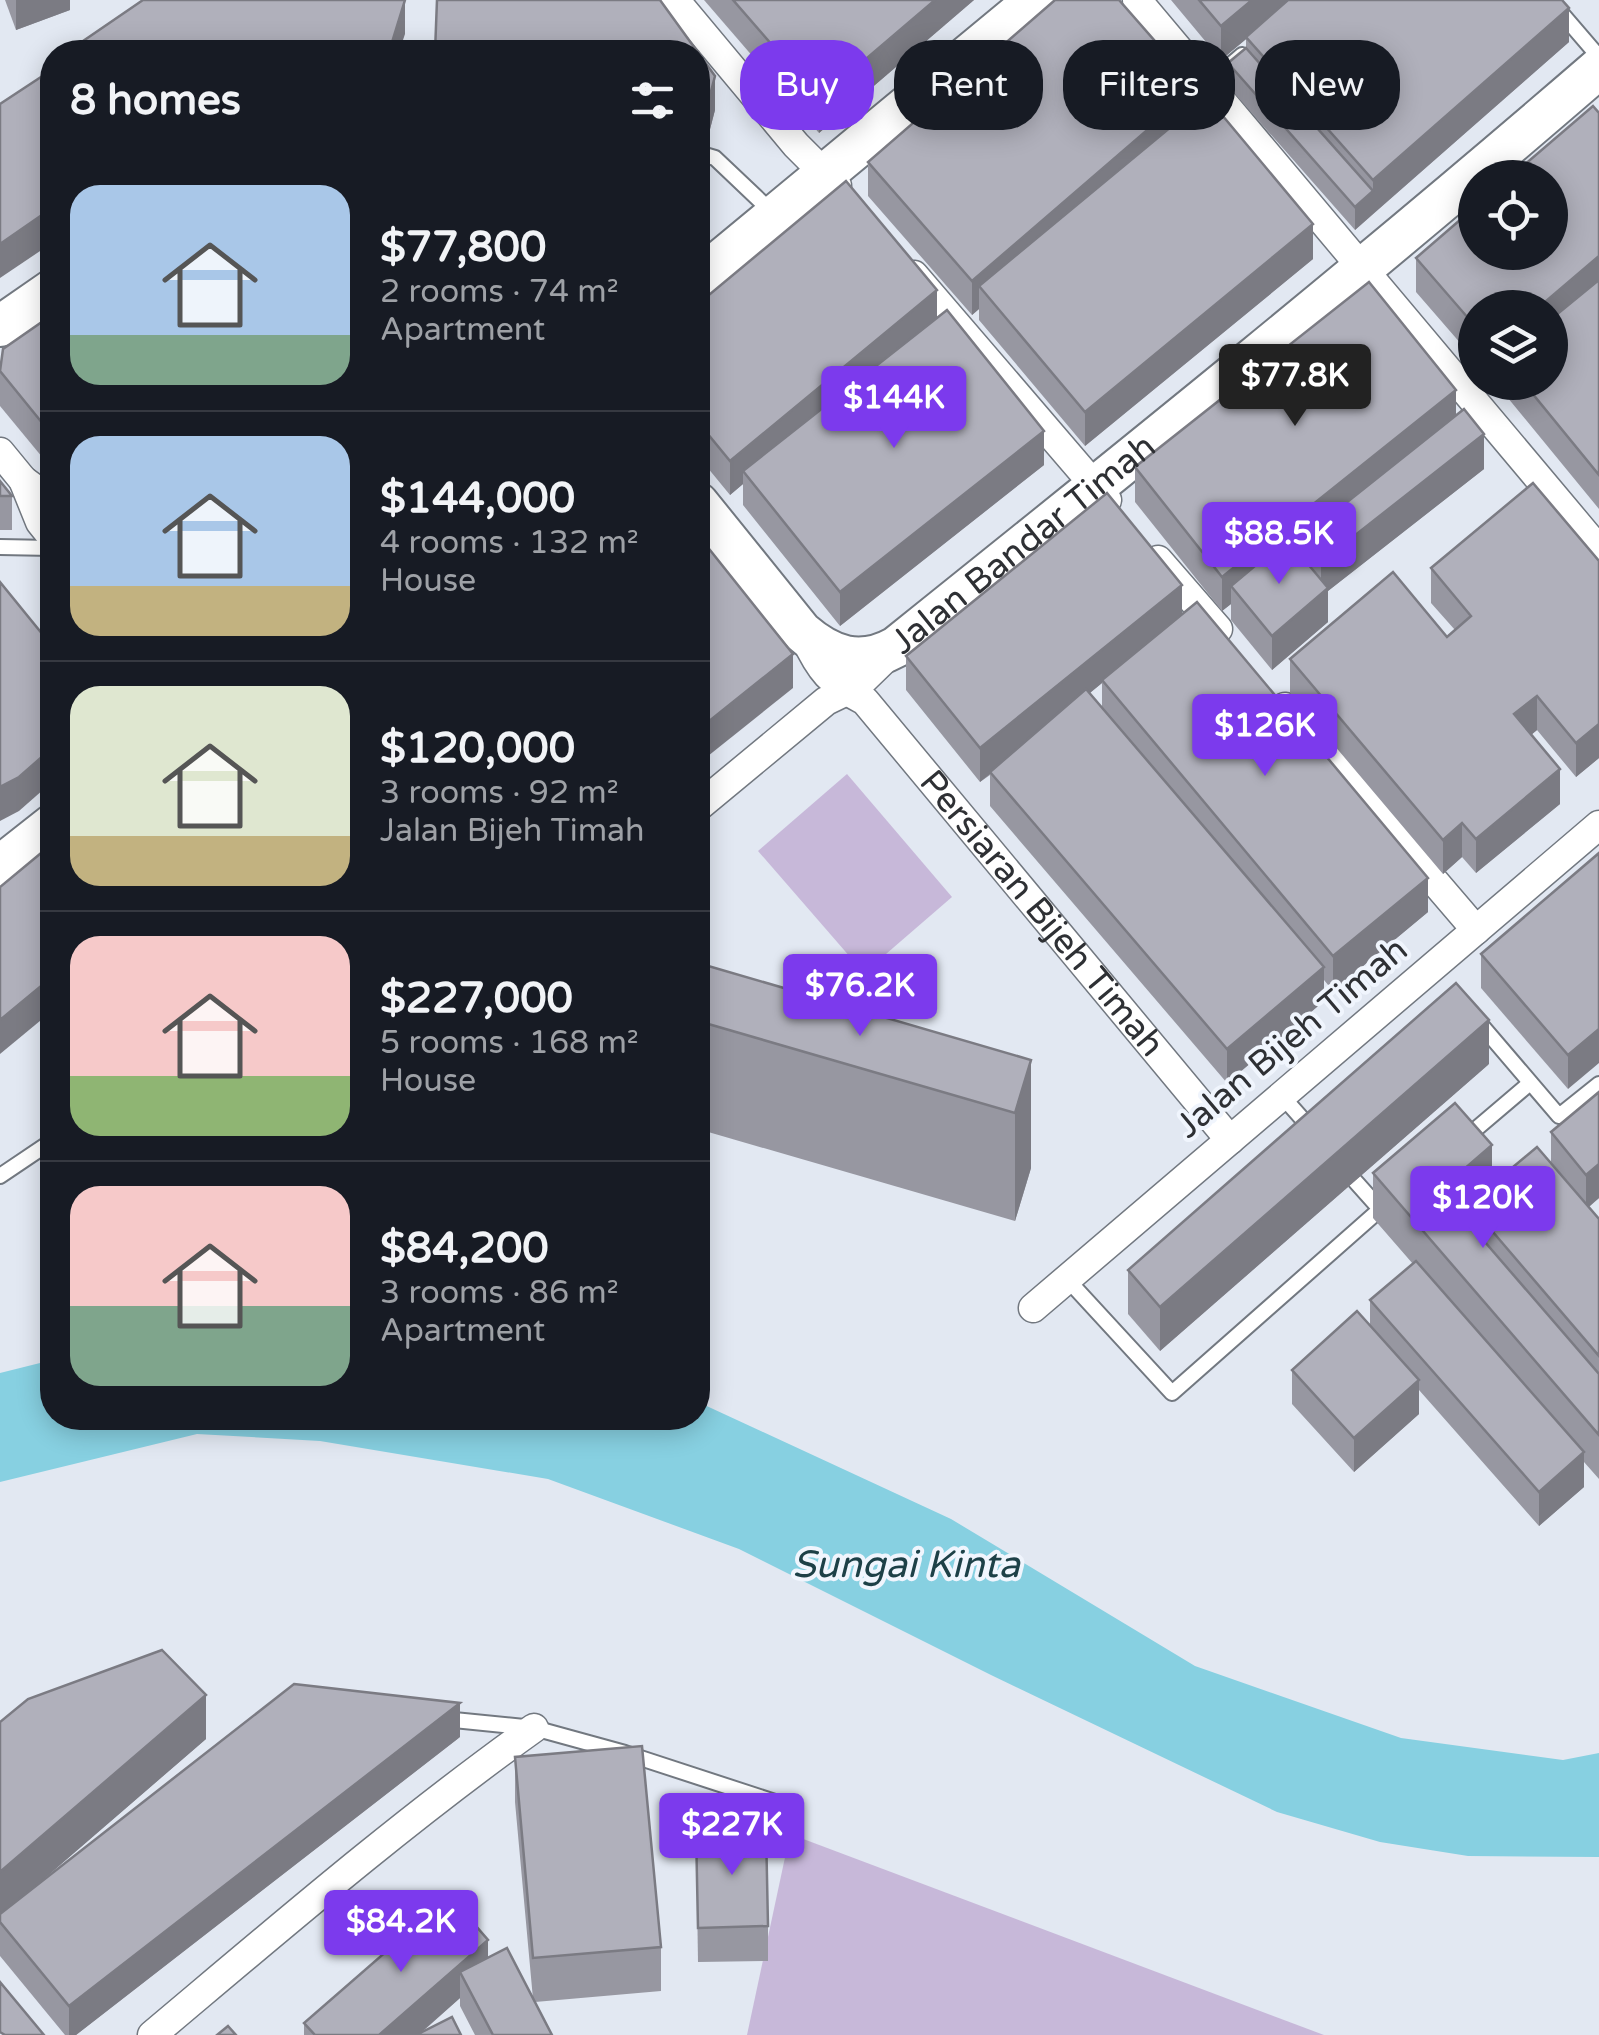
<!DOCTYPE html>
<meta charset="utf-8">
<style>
body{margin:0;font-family:"Varela Round",sans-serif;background:#242831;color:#f1f3f6;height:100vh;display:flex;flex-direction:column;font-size:38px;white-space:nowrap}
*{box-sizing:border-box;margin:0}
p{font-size:32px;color:#9ea1a6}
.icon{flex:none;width:55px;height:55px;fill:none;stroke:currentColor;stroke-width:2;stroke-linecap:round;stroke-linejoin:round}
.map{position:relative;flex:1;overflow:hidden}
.drawer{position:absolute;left:40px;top:40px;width:670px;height:1390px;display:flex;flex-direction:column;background:#171b24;border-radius:40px;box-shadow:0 5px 25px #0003}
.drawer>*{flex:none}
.hud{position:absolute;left:740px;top:40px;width:708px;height:90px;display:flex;gap:20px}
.tools{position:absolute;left:1458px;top:160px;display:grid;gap:20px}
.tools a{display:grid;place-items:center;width:110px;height:110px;border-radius:50%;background:#171b24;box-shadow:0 5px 25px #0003;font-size:50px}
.price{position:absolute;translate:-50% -85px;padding:0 22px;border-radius:10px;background:#7c3aed;color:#fff;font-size:32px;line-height:65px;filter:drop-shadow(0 2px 5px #0008)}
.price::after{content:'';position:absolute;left:50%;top:60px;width:30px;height:22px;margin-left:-15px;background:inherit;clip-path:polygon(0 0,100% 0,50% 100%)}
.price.active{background:#222;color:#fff}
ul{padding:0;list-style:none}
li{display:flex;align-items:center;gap:30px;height:250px;padding:0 30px}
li+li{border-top:2px solid #363941}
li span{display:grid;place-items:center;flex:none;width:280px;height:200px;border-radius:30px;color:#555}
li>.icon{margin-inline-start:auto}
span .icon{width:120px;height:120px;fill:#fffc;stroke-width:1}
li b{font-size:42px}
h2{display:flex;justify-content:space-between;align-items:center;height:120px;padding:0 30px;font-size:42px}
.pill{padding:0 35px;border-radius:40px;background:#171b24;box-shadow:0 5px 25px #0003;font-size:35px;line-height:90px}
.pill.active{background:#7c3aed;color:#fff}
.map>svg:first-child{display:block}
</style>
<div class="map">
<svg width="1599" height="2035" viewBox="0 0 1599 2035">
<rect width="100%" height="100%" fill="#e2e8f2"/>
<!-- green -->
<g fill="#c7b8d9">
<path d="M847,774L952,897L864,973L758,851Z"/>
<path d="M790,1834L1324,2035H747Z"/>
</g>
<!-- water -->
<path fill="#87d0e1" d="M52,1360V1418H698V1402L951,1519L1195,1666L1401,1738L1563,1760L1599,1753V1857L1468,1856L1380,1842L1277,1812L991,1675L739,1549L548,1479L320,1441L197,1434L0,1482V1373Z"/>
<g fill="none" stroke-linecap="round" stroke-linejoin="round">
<!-- lane casing -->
<g stroke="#727880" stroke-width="18">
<g id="lane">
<path d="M1550,0L1599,57"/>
<path d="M1208,84L1242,55"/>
<path d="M698,153L715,158L774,214"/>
<path d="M0,547L52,548"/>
<path d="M1476,1019L1559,1116L1599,1084"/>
<path d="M1282,1096L1313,1131"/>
<path d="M1463,1140L1530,1083"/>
<path d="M0,1176L52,1141"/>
<path d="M1355,1181L1380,1209"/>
<path d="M1067,1279L1172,1393L1385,1205"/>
<path d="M444,1719L534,1728L625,1753L778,1803"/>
</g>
</g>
<!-- street casing -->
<g stroke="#727880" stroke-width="31">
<g id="street">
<path d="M675,0L796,145L837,186"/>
<path d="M1137,0L1599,550"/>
<path d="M914,275L1107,500"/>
<path d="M0,452L23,480L52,501"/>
<path d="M23,480L40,522L52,537"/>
<path d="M1158,560L1218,629"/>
<path id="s1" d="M804,636C820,671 830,683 865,701L1230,1140"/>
<path d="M1285,707L1476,930"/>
<path d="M698,807L826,701L857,686L892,652"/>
<path d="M1033,1308L1599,825"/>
<path d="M152,2035C277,1930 401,1823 534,1728"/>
</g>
</g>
<!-- secondary casing -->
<g stroke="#727880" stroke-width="44">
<g id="secondary">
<path d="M698,279L1035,0"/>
<path d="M0,326L52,290"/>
<path id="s2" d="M698,503L802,632C831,657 860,667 896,647C1133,457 1369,267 1599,68"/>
<path d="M0,866L52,825"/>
</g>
</g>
<!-- lane -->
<use href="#lane" stroke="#fff" stroke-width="14"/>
<!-- street -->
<use href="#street" stroke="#fff" stroke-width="28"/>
<!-- secondary -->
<use href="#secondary" stroke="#fff" stroke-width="40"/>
</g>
<!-- wall -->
<g fill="#9797a1" fill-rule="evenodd">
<path d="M5,0H70V10L16,30Z"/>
<path d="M437,0H660L715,76V110L709,133L698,132V52H435Z"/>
<path d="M704,0H974L819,133Z"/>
<path d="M1171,0H1562L1569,42L1355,230L1228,86V63L1246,48V39L1221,60Z"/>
<path d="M52,62V243L50,92V64Z"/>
<path d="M1196,107L1313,259L1085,446L979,320V309L972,315L868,196V162Z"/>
<path d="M1599,113V509L1503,392V382H1550L1475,308V360L1416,292V258Z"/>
<path d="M698,304L937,317L1044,465L840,626L743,505V484L730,495L698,456Z"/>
<path d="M52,315V469L0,406V363Z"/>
<path d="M1456,416L1484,469L1328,591V622L1272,670L1231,620V604L1222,611L1135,502V467Z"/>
<path d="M0,481L12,496V530H0Z"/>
<path d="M1599,561V758L1576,777L1537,730L1531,735L1560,804L1476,873L1462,857L1443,874L1290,693V659L1447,637L1455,630L1431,603V568Z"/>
<path d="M1182,615L1428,912L1333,991L1324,980V1001L1227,1083L990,806V775L980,782L906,690V656ZM1102,683V708L1090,693Z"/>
<path d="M1599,853L1568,1089L1481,988V954Z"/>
<path d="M698,963L1031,1060V1168L1015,1221L698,1129Z"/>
<path d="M1489,1064L1160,1351L1128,1314V1270Z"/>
<path d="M1599,1092V1198L1589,1207L1599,1219V1479L1584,1462V1487L1539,1526L1419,1390V1414L1354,1472L1292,1404V1370L1370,1325V1300L1413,1264L1373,1218V1173L1492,1185L1551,1163V1132ZM1469,1210V1224L1462,1216Z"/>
<path d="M0,1722L206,1739L33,1888L460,1737L76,2035H65L0,1956Z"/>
<path d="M515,1757L661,1947V1991L535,2002L552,2035H475L460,2006V1998L421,2033L461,2035H304V2023L488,1958L533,1999L515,1802Z"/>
<path d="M696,1830L768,1926V1961L698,1962Z"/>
</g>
<!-- shaded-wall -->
<g fill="#7b7b83">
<path d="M16,0H70V10L16,30Z"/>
<path d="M405,0V34L399,52H389Z"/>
<path d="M935,0H974L819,133V99Z"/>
<path d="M1252,0H1293L1221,60V26Z"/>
<path d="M1569,8V42L1373,214V180Z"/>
<path d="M715,76V110L709,133V99Z"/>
<path d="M1196,88V122L979,286V309L972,315V281Z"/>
<path d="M1373,191V214L1355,230V207Z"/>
<path d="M52,208V243L0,278V244Z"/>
<path d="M1313,224V259L1085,446V412Z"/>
<path d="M1599,256V290L1550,332V308H1538Z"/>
<path d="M937,290V324L743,471V484L730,495V461Z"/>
<path d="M1456,390V424L1302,538V547L1240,597L1231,586V604L1222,611V577Z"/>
<path d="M1044,431V465L840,626V592Z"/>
<path d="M1484,434V469L1328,591V622L1272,670V636L1321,594V562Z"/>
<path d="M1182,585V619L1102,680V683L980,782V748Z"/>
<path d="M793,654V688L698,764V730Z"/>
<path d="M1537,696V730L1514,749V714Z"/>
<path d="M1599,724V758L1576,777V743Z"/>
<path d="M52,748V782L19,811L0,821V787Z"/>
<path d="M1560,769V804L1476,873V839Z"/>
<path d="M1462,823V857L1443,874V840Z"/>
<path d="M1428,878V912L1333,991V956Z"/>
<path d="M1324,967V1001L1227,1083V1049Z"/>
<path d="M52,977V1011L0,1054V1020Z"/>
<path d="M1489,1020V1064L1160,1351V1307Z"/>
<path d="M1599,1029V1063L1568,1089V1055Z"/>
<path d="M1031,1060V1168L1015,1221V1113Z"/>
<path d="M1492,1145V1190L1469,1204V1210L1440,1235V1190Z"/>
<path d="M1599,1164V1198L1586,1209V1175Z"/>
<path d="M1419,1380V1414L1354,1472V1438Z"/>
<path d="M1584,1452V1487L1539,1526V1492Z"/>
<path d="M206,1695V1739L0,1917V1872Z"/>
<path d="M460,1703V1737L76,2035H69V2006Z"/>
<path d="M488,1940V1974L460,1972V1998L418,2035H379Z"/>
</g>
<!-- building -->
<g fill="#b0b0bb" stroke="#7b7b83" stroke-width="2.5">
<path d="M143,0H405L389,52H67Z"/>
<path d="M437,0H660L715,76L709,99L698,98V52H435Z"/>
<path d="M733,0H935L819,99Z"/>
<path d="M1055,0H1119L1196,88L972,281L868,162Z"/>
<path d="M1199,0H1252L1221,26Z"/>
<path d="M1288,0H1562L1569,8L1373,180L1246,37Z"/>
<path d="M1246,48L1373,191L1355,207L1228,63Z"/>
<path d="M41,77L52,95V208L0,244V104Z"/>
<path d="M1207,97L1313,224L1085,412L979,286Z"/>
<path d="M1593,106L1599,113V256L1538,308H1475V326L1416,258L1475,207V252H1550V178H1509Z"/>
<path d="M846,181L937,290L730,461L698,422V304Z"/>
<path d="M1599,280V475L1523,382H1550V320Z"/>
<path d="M1369,282L1456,390L1222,577L1135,467Z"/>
<path d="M947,310L1044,431L840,592L743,471Z"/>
<path d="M52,315V435L0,371L3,349Z"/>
<path d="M1464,409L1484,434L1321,562L1302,538Z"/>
<path d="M0,481L12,496H0Z"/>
<path d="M1533,483L1599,561V724L1576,743L1537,696L1514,714L1560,769L1476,839L1462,823L1443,840L1290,659L1393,572L1447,637L1471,616L1431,568Z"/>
<path d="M1107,493L1182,585L980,748L906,656Z"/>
<path d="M698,535L793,654L698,730Z"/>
<path d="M1287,539L1328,588L1272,636L1231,586Z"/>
<path d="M0,582L52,646V748L19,777L0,787Z"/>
<path d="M1197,602L1428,878L1333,956L1102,680Z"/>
<path d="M1086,689L1324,967L1227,1049L990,772Z"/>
<path d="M52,844V977L0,1020V887Z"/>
<path d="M1599,853V1029L1568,1055L1481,954Z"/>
<path d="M698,963L1031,1060L1015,1113L698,1021Z"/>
<path d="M1456,983L1489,1020L1160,1307L1128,1270Z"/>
<path d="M1599,1092V1164L1586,1175L1551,1132Z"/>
<path d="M1455,1103L1492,1145L1440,1190L1599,1374V1435L1373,1173Z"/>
<path d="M1537,1147L1599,1219V1356L1469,1204Z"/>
<path d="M1416,1261L1584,1452L1539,1492L1370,1300Z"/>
<path d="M1357,1311L1419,1380L1354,1438L1292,1370Z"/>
<path d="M162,1650L206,1695L0,1872V1722L28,1699Z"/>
<path d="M294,1684L460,1703L69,2006L0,1922V1914Z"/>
<path d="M642,1746L661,1947L533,1958L515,1757Z"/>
<path d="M766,1829L768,1926L698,1928L696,1830Z"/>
<path d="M450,1896L488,1940L379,2035H315L304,2023Z"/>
<path d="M507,1948L552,2035H493L460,1972Z"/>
<path d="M0,1982L44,2035H5L0,2032Z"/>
<path d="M452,2017L461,2035H416Z"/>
<path d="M228,2026L236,2035H217Z"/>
</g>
<g text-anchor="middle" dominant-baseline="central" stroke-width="8" stroke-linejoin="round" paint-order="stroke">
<!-- street labels -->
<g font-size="35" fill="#2e3034" stroke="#f0f5fd">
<text stroke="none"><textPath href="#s2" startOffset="432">Jalan Bandar Timah</textPath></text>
<text stroke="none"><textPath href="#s1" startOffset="368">Persiaran Bijeh Timah</textPath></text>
<text transform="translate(1292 1038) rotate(-40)">Jalan Bijeh Timah</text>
</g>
<!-- water labels -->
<g font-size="38" font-style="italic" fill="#1d4047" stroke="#f0f5fd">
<text x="906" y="1565">Sungai Kinta</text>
</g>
</g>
</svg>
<div class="tools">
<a><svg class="icon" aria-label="locate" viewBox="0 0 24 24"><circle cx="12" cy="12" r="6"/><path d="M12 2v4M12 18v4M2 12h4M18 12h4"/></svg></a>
<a><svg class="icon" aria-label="layers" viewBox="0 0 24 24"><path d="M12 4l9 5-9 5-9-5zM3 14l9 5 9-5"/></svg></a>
</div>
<b class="price active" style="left:1295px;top:429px">$77.8K</b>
<b class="price" style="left:894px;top:451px">$144K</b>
<b class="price" style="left:1279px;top:587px">$88.5K</b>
<b class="price" style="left:1265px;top:779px">$126K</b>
<b class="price" style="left:860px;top:1039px">$76.2K</b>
<b class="price" style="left:1483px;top:1251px">$120K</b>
<b class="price" style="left:732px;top:1878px">$227K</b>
<b class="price" style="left:401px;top:1975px">$84.2K</b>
<div class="hud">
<a class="pill active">Buy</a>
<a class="pill">Rent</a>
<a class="pill">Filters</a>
<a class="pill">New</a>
</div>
<section class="drawer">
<h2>8 homes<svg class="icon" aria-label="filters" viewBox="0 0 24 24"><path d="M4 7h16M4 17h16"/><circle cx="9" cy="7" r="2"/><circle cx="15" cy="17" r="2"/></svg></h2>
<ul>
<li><span style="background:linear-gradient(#a9c7e8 75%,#7fa58c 0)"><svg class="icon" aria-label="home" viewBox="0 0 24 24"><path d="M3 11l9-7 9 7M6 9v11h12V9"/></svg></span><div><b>$77,800</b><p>2 rooms · 74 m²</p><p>Apartment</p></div></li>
<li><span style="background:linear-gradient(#a9c7e8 75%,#c2b280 0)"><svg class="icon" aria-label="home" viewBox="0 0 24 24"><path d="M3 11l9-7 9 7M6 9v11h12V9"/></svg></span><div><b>$144,000</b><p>4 rooms · 132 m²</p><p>House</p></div></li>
<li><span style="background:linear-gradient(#dfe7d0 75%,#c2b280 0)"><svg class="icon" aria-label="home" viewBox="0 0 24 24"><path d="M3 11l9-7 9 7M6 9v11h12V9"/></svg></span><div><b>$120,000</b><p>3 rooms · 92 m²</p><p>Jalan Bijeh Timah</p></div></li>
<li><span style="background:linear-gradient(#f6c9c9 70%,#8fb573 0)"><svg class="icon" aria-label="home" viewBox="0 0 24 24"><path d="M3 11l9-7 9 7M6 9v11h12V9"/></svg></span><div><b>$227,000</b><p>5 rooms · 168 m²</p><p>House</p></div></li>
<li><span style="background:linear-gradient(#f6c9c9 60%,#7fa58c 0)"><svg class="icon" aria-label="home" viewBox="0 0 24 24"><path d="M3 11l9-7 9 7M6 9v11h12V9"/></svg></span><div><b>$84,200</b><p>3 rooms · 86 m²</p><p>Apartment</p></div></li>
</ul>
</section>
</div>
